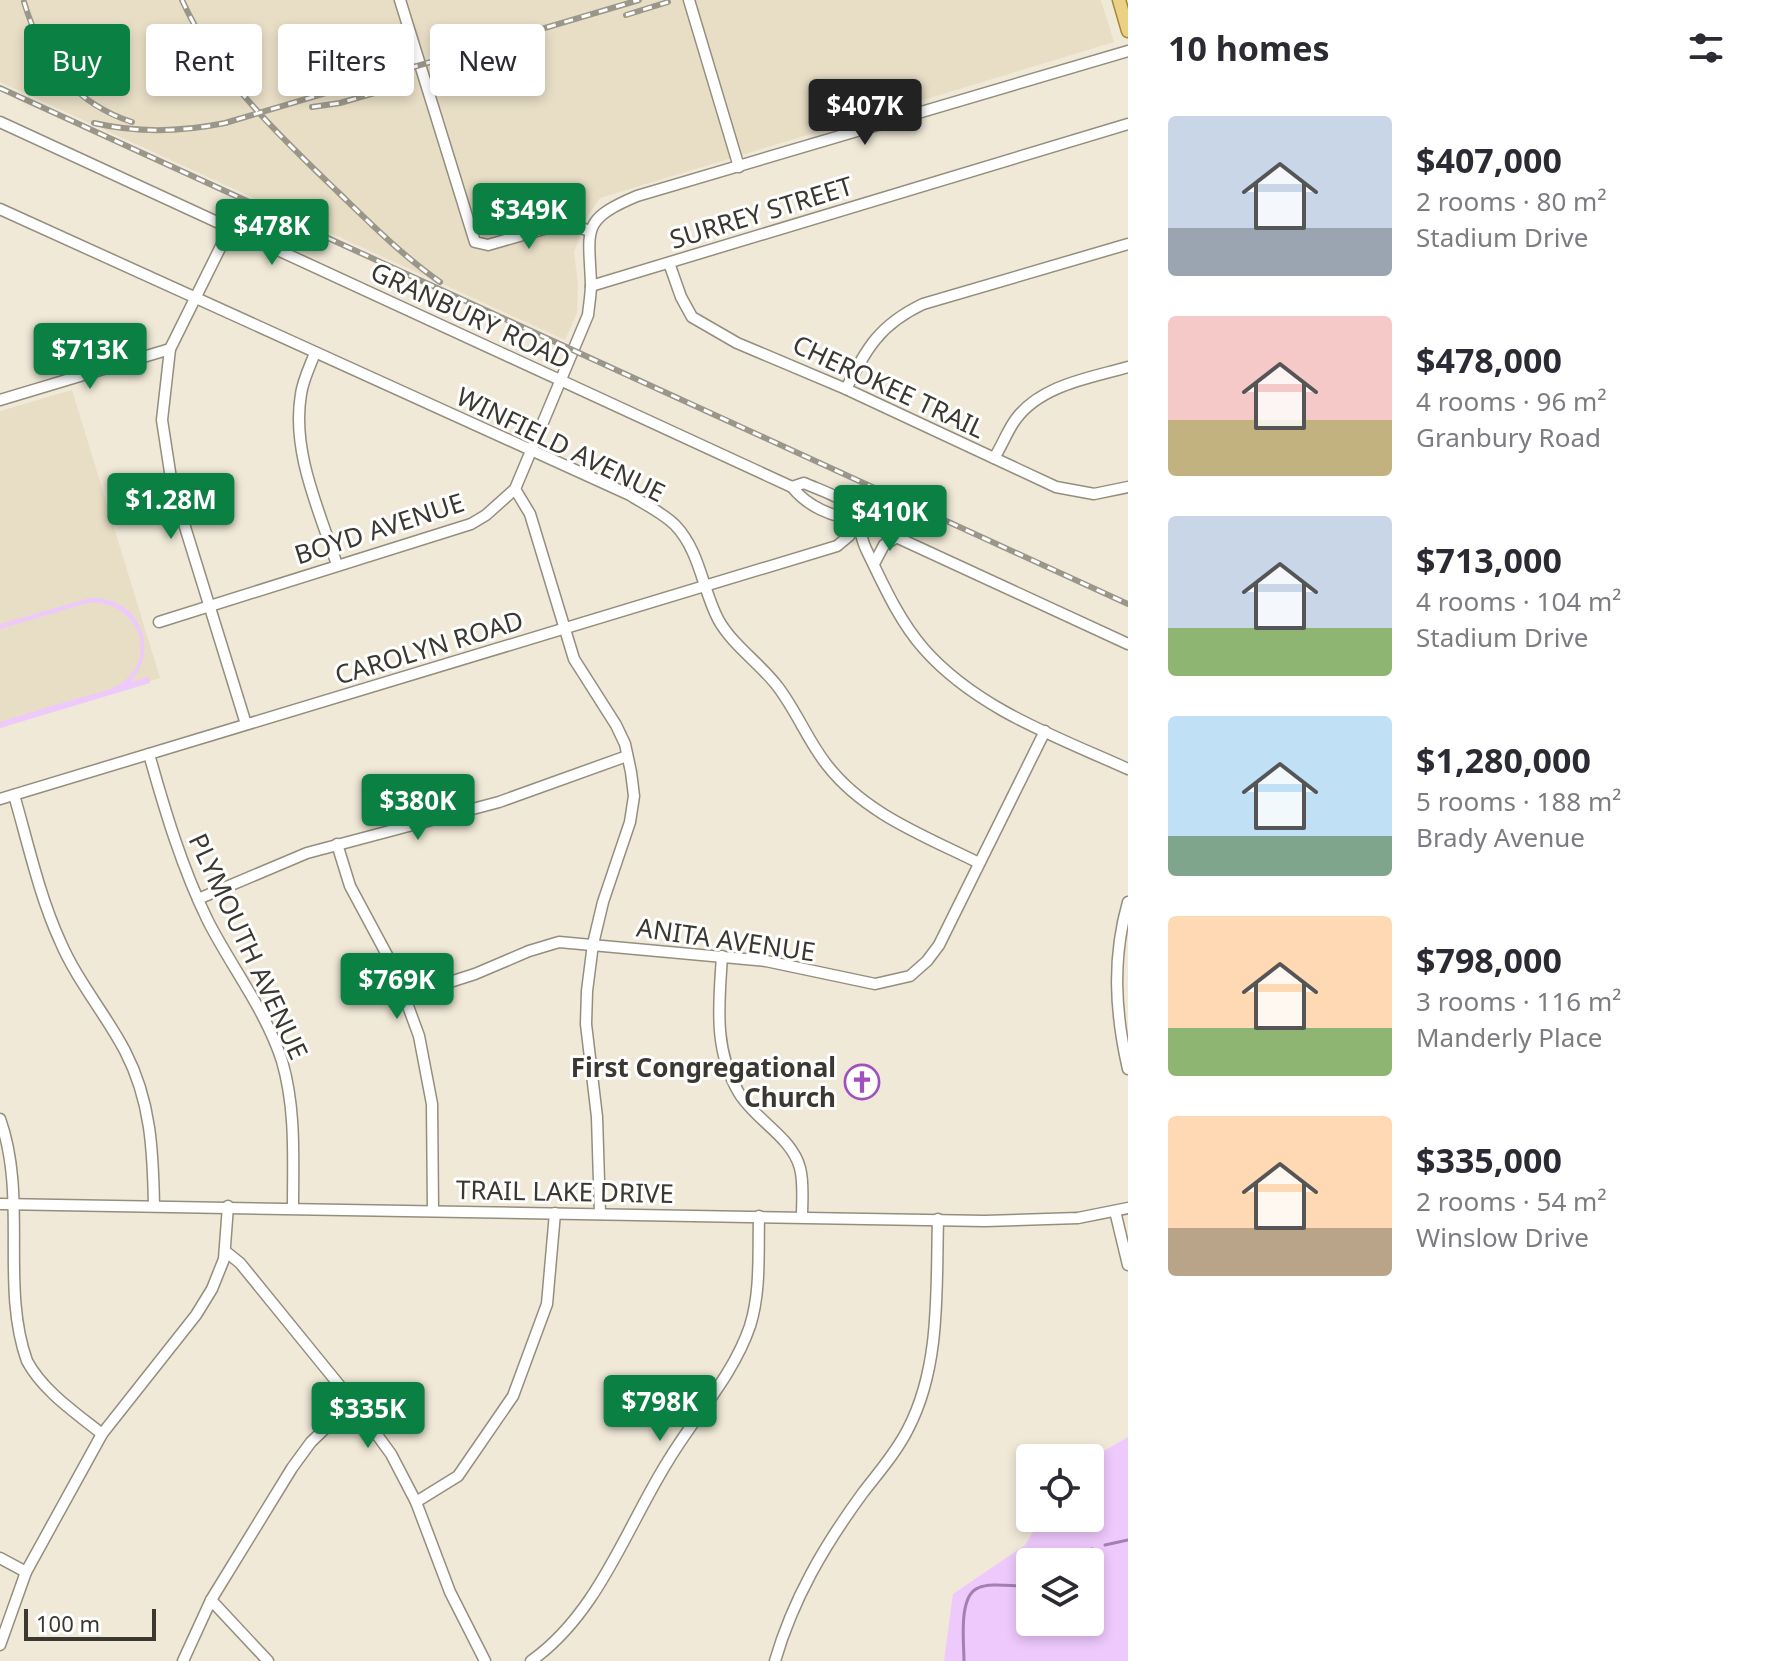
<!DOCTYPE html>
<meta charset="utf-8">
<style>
body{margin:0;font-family:"Noto Sans",sans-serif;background:#f2f2f3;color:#2b2b33;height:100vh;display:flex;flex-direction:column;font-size:30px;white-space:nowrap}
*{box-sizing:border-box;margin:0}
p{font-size:26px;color:#7c7c81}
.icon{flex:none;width:44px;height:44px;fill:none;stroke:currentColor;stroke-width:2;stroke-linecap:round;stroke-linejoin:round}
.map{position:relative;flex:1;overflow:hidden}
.details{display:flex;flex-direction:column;background:#fff;width:640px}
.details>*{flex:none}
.banner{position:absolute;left:24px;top:24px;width:760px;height:72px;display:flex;gap:16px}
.fabs{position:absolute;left:1016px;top:1444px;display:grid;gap:16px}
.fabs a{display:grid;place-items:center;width:88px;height:88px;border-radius:8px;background:#fff;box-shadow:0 4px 12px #0003;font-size:40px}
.scale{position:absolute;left:24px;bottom:20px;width:132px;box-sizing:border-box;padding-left:8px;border:4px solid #3a3831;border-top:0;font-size:22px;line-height:28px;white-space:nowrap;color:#3a3831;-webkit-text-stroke:6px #fff;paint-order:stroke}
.price{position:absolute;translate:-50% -68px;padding:0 18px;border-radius:8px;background:#0b8043;color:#fff;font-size:26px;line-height:52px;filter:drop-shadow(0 2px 4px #0008)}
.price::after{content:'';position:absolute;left:50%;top:48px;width:24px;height:18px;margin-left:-12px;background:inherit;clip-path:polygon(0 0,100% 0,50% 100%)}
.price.selected{background:#222;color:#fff}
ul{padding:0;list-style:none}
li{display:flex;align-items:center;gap:24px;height:200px;padding:0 40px}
li span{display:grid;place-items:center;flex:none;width:224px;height:160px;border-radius:8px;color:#555}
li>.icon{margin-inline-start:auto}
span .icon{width:96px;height:96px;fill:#fffc;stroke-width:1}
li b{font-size:34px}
h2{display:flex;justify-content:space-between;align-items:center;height:96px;padding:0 40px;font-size:34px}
.pill{padding:0 28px;border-radius:8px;background:#fff;box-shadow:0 4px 12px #0003;font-size:28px;line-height:72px}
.pill.selected{background:#0b8043;color:#fff}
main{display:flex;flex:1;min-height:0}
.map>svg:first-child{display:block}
</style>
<main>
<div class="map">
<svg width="1128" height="1661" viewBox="0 0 1128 1661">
<rect width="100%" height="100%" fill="#f0e9d8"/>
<!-- built -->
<g fill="#e8dec6">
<path d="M0,0H1101L1114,42L600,198L589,214L574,252L578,285L577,313L565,340L0,82Z"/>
<path d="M72,390L160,678L0,728V411Z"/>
</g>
<!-- green -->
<g fill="#eec9fc" fill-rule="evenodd">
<path d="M90,598C138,596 161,647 131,682L149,677L150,683L0,728V722C28,713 55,705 83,697C96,693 111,691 123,682C163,653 131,594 84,604L0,629V624Z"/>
<path d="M1128,1437V1661H944L953,1594L1025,1545L1042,1518H1090V1459ZM1030,1562H1090V1622H1030Z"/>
</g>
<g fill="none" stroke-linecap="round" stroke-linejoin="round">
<!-- stream -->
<g stroke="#a47fb2" stroke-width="3">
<path d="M1105,1545L1128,1540"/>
<path d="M1072,1562L1075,1555L1092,1549"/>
<path d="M964,1661C964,1643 958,1596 978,1588C991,1582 1015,1587 1030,1586"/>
</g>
<!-- minor casing -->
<g stroke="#948e7e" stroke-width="13">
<g id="minor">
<path d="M400,0L475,242L488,245L554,226L569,224L590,231"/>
<path d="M689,0L739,167"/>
<path d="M0,122L792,487C807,506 833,518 857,519L1128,644"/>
<path d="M0,209L630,495C644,504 663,513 675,525C700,551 702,588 718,619C732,645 761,664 778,687C797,712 808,741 827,765C865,814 925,836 979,863"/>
<path d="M230,228L170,349L162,420L172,485L246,724"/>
<path d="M669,263L681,297L692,317L737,343L846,389L1056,487L1094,494L1128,487"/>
<path d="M591,286L1128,124"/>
<path d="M315,353C310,366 303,380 301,394C291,452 320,512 337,565"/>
<path d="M846,389C867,348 879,325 923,304L1128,244"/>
<path d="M0,400L170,349"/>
<path d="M994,458C1002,446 1007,431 1016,419C1041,385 1090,378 1128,367"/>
<path d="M792,487L804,483C817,489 837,495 848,504C860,515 859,535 866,549C882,582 899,621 924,649C977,709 1057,737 1128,769"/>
<path d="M515,489L530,514L574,659L616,725L625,744L631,772L634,796L630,822L603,902L593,944L587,991L586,1024L597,1117L600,1214"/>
<path d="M875,562L884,545L897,537"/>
<path d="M159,622L471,524L486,515L515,489L588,315C589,305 591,294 591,284C589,229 580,220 637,196L1128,51"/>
<path d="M149,754C165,811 182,868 208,921C232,968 266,1011 282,1061C296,1109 293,1158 293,1207"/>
<path d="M14,795C28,843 39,895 60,941C77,981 105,1013 125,1051C151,1101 153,1151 154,1206"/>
<path d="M0,799L837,546L849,536L857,519"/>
<path d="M337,844L350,886L394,968L419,1036L432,1104L433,1210"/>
<path d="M198,899L307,853L499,802L627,756"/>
<path d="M1128,902C1112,958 1115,1012 1128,1069"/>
<path d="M722,956C719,1004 713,1049 739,1093C755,1120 792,1137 800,1168C804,1183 802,1201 802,1217"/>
<path d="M406,996L475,974L529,951L559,942L766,961L875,984L910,976L927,961L939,945L1045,731"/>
<path d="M0,1119C28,1197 0,1286 27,1361C43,1391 76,1413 102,1434"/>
<path d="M0,1204L985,1221L1078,1218L1128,1208"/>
<path d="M1115,1211L1128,1265"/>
<path d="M225,1251L240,1263L353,1402L391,1454L416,1502L450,1592L485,1661"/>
<path d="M416,1502L458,1476L513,1396L547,1304L555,1213"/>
<path d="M0,1558L26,1572"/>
<path d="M211,1600L268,1661"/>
<path d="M0,1645L26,1572L102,1434L196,1315L212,1289L224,1259L228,1206"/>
<path d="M183,1661L211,1600L292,1468L311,1442L353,1402"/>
<path d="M531,1661C598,1614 626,1528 668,1461C695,1416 733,1376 750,1326C761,1291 758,1252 759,1216"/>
<path d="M775,1661C793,1599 824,1546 862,1494C878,1473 896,1453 908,1429C941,1366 936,1289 938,1219"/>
</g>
</g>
<!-- major casing -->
<g stroke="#a38733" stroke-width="15">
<path id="major" d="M1119,0L1128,31"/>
</g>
<!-- minor -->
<use href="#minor" stroke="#fff" stroke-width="10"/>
<!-- major -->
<use href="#major" stroke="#ead185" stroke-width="12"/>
<!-- rail casing -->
<g stroke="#9a9689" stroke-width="6">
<g id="rail">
<path d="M182,0C218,79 278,134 339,193C371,224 403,256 440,282"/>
<path d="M24,2C41,59 73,103 132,122"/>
<path d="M626,15L668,2"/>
<path d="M0,88L1128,604"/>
<path d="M312,107L340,103L395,87"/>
<path d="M94,123C137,133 181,132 225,123L639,0"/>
</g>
</g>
<!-- rail -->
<use href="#rail" stroke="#fff" stroke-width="3" stroke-dasharray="9" stroke-linecap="butt"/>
</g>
<!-- icons -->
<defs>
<g id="church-ring" transform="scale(1.8)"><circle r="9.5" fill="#fff" stroke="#a24fbe" stroke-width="1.5"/><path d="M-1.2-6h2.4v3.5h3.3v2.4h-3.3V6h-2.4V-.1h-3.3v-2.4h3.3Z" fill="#a24fbe"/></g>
</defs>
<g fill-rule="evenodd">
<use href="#church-ring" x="862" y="1082"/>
</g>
<g text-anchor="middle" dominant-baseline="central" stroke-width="6" stroke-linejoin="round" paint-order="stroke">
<!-- street labels -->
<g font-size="26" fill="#3a3831" stroke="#fff">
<text transform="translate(761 212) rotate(-17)">SURREY STREET</text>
<text transform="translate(471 315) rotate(25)">GRANBURY ROAD</text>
<text transform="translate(889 386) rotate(25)">CHEROKEE TRAIL</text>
<text transform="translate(561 444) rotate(26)">WINFIELD AVENUE</text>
<text transform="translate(379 528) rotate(-18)">BOYD AVENUE</text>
<text transform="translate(429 647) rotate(-17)">CAROLYN ROAD</text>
<text transform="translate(726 939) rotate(8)">ANITA AVENUE</text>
<text transform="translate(249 946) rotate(65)">PLYMOUTH AVENUE</text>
<text transform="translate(565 1191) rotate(1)">TRAIL LAKE DRIVE</text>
</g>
<!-- poi labels -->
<g font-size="26" font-weight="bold" fill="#3a3831" stroke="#fff" text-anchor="end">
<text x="836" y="1067">First Congregational<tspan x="836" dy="30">Church</tspan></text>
</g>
</g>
</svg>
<div class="fabs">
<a><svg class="icon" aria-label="locate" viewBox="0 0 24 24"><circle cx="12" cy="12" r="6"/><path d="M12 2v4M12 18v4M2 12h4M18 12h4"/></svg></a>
<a><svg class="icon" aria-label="layers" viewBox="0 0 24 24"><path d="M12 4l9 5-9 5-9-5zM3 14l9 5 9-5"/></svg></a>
</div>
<div class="scale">100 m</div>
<b class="price selected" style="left:865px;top:147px">$407K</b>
<b class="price" style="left:529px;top:251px">$349K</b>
<b class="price" style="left:272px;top:267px">$478K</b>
<b class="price" style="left:90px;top:391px">$713K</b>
<b class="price" style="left:171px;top:541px">$1.28M</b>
<b class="price" style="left:890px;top:553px">$410K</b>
<b class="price" style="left:418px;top:842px">$380K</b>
<b class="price" style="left:397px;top:1021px">$769K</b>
<b class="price" style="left:660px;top:1443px">$798K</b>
<b class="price" style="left:368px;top:1450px">$335K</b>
<div class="banner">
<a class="pill selected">Buy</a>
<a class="pill">Rent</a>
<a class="pill">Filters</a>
<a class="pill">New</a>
</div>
</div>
<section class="details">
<h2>10 homes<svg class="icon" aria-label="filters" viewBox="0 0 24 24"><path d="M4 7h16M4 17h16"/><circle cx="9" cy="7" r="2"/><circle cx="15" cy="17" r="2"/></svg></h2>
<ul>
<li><span style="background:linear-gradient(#c9d6e8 70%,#9aa5b1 0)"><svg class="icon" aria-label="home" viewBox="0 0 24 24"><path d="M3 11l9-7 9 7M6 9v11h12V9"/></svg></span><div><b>$407,000</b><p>2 rooms · 80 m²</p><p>Stadium Drive</p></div></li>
<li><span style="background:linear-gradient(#f6c9c9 65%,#c2b280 0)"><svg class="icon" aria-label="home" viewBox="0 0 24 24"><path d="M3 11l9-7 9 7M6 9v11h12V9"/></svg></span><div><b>$478,000</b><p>4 rooms · 96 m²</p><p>Granbury Road</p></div></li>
<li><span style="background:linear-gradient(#c9d6e8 70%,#8fb573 0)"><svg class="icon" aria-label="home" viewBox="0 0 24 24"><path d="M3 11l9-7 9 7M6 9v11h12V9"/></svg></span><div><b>$713,000</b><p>4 rooms · 104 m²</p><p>Stadium Drive</p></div></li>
<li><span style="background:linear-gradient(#bfe0f5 75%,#7fa58c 0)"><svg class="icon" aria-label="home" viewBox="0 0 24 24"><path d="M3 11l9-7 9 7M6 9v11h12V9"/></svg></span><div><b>$1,280,000</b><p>5 rooms · 188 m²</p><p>Brady Avenue</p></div></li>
<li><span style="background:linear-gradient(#ffd9b3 70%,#8fb573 0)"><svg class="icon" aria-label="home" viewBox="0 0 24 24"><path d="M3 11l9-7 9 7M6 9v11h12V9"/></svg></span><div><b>$798,000</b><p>3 rooms · 116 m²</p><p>Manderly Place</p></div></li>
<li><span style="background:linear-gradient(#ffd9b3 70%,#b9a48a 0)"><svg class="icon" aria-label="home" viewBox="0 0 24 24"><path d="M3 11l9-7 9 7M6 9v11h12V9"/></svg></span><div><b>$335,000</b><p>2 rooms · 54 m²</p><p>Winslow Drive</p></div></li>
</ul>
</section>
</main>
